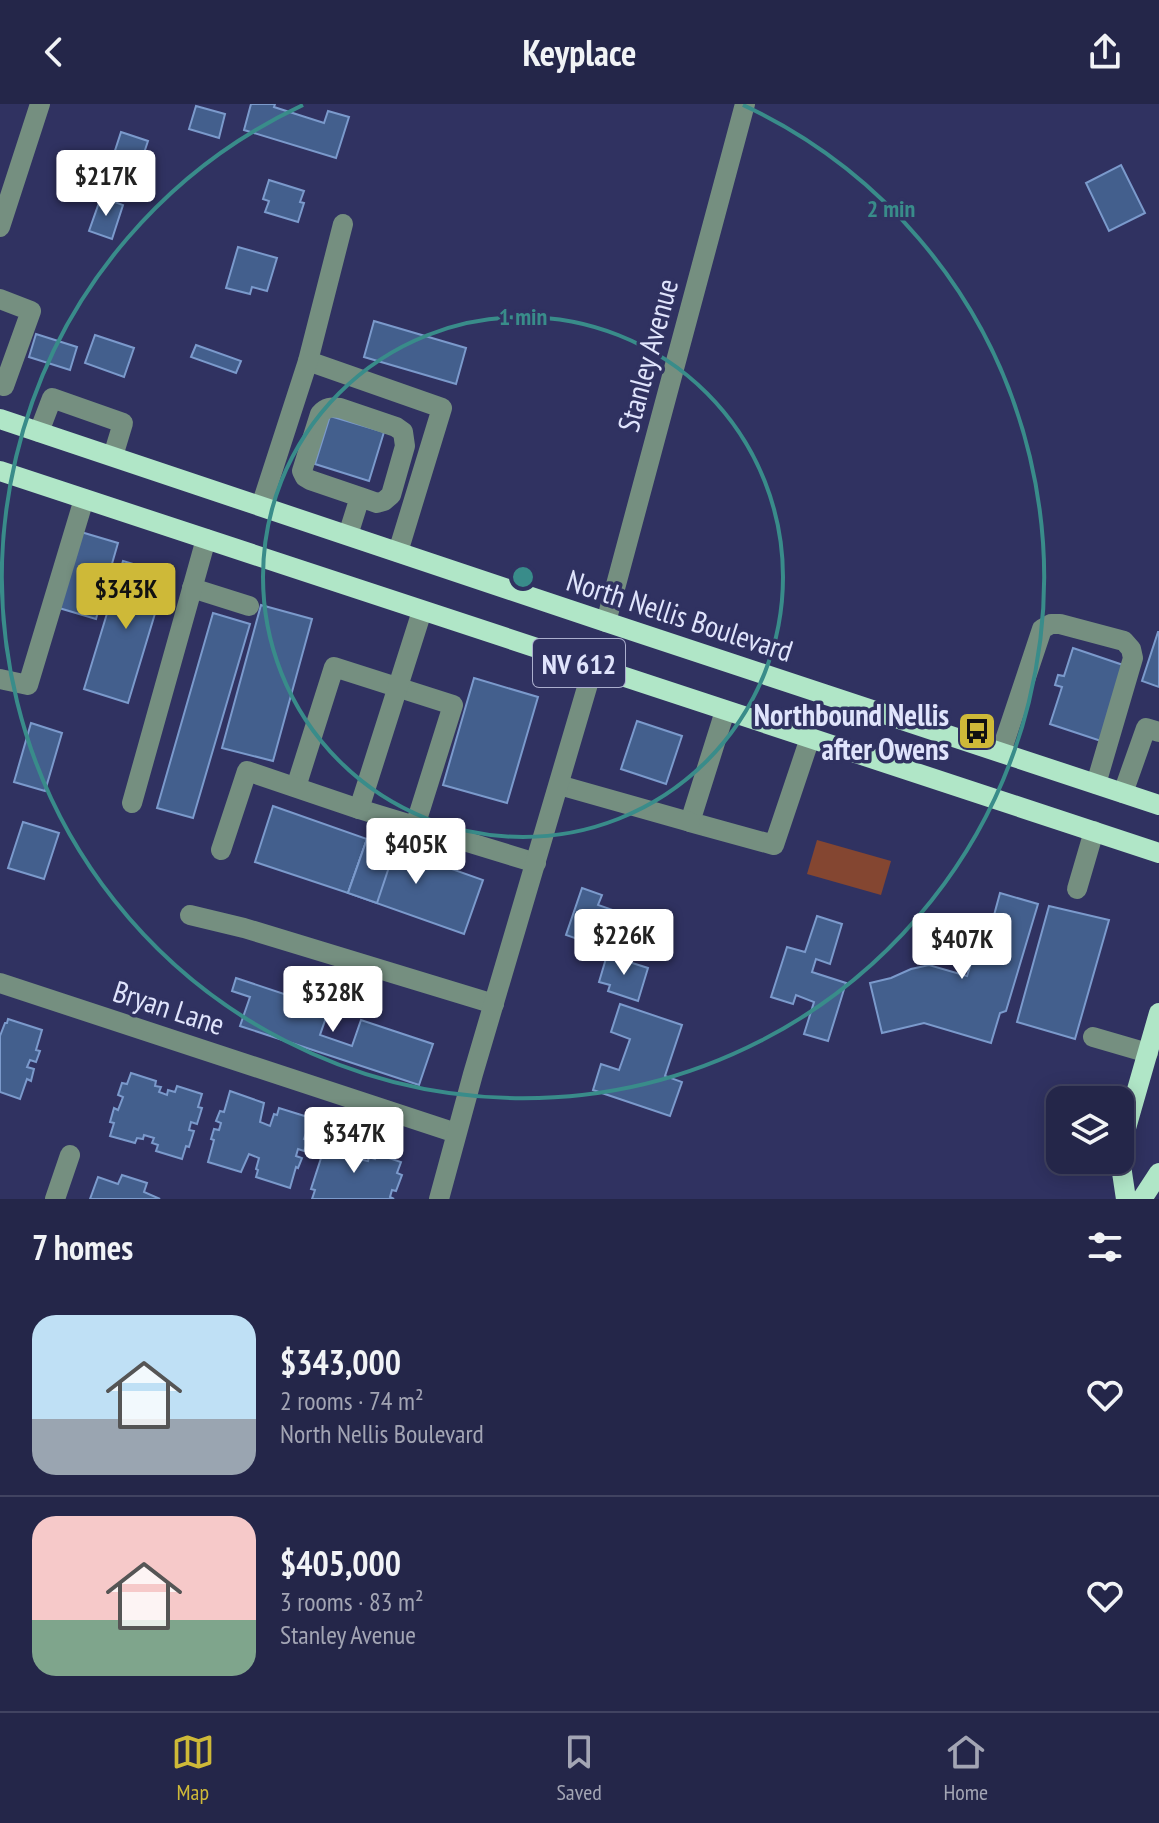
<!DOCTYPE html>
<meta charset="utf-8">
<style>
body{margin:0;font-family:"PT Sans Narrow",sans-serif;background:#2c2e50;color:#f1f3f6;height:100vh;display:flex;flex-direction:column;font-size:30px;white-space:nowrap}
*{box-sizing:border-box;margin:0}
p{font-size:26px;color:#a3a5b4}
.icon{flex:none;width:44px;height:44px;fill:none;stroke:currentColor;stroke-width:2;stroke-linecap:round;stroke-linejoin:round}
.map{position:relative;height:1095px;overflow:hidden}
.details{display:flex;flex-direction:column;background:#242649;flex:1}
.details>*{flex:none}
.buttons{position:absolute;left:1046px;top:982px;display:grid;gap:16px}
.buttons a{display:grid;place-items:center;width:88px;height:88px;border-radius:16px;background:#242649;box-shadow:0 4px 20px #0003,0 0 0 2px #414361;font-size:40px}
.price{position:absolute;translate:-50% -68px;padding:0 18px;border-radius:8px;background:#fff;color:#222;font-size:26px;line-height:52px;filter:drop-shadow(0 2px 4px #0008)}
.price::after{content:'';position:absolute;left:50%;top:48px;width:24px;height:18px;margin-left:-12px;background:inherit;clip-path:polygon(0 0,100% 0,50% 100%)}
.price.current{background:#ceb938;color:#111}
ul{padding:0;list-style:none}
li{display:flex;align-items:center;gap:24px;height:200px;padding:0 32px}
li+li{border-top:2px solid #414361}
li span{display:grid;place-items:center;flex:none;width:224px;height:160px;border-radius:24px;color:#555}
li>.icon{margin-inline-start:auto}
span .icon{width:96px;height:96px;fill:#fffc;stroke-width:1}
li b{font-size:34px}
h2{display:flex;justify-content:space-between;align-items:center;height:96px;padding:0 32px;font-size:34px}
header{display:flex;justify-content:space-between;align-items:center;height:104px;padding:0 32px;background:#242649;font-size:36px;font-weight:800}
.dock{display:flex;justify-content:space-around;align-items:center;height:112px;border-top:2px solid #414361;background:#242649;font-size:22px;color:#a3a5b4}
.dock a{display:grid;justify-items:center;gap:4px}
.dock .current{color:#ceb938}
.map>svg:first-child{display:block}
</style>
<header><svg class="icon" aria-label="back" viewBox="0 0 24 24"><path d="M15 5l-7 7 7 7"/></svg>Keyplace<svg class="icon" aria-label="share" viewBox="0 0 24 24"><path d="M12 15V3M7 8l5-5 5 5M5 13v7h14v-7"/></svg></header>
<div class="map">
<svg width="1159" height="1095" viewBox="0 0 1159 1095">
<rect width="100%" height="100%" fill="#303261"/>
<!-- green -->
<path fill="#844631" d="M817,736L891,757L881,791L807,770Z"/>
<!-- building -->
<g fill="#435f8d" stroke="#7b9acc" stroke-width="2">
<path d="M251,0H275L274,3L324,19L328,7L349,13L336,54L244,26Z"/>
<path d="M196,2L225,10L219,34L189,25Z"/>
<path d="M121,28L148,37L135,76L108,68Z"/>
<path d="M1121,61L1145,109L1109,127L1086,79Z"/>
<path d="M269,76L304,87L300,98L304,99L298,118L265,108L269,97L263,95Z"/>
<path d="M101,93L123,101L112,135L89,127Z"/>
<path d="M238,143L277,154L267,187L252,183L250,190L226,184Z"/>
<path d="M374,217L466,244L456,280L364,253Z"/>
<path d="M36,230L77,243L70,266L29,253Z"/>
<path d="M95,231L134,244L124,273L85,259Z"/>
<path d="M196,241L241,257L236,269L191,253Z"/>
<path d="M330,312L384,328L369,377L315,360Z"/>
<path d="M81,428L118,439L96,515L59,504Z"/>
<path d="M123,457L173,472L166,495L160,493L128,599L84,585Z"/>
<path d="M261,501L312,515L273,657L222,644Z"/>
<path d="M213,509L250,520L193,714L157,704Z"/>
<path d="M1158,528H1159V583L1142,577Z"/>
<path d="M1073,544L1126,562L1101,637L1050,620L1062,583L1055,581L1058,571L1064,572Z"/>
<path d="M474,574L538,593L507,699L443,681Z"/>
<path d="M637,617L682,632L666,680L621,665Z"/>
<path d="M31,619L62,629L45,687L14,678Z"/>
<path d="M273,702L367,735L348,789L255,758Z"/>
<path d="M23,718L59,729L44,775L8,764Z"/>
<path d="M367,735L483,776L464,830L348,789Z"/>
<path d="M367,735L395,745L377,799L348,789Z"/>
<path d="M582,784L602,791L598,801L633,813L620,850L566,831Z"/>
<path d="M1000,789L1038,800L1006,907L1000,909L991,939L924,919L882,929L870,879L891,874L911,865L929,861L967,872L982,824L990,826Z"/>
<path d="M1049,802L1109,816L1075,935L1017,918Z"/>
<path d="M817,812L842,820L830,860L816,855L812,868L846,879L828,937L804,930L814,898L796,891L793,900L771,893L787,843L805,848Z"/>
<path d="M607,851L648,864L638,897L608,887L610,881L599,878Z"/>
<path d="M236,874L329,905L320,931L352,942L361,916L433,940L419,981L240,922L250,893L232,887Z"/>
<path d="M620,900L682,921L665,972L682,978L670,1012L593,986L601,960L619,966L630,935L611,928Z"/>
<path d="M8,915L42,926L36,946L40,947L36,958L30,956L27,963L34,965L31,977L27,975L20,995L0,988V932L5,919H7Z"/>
<path d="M131,969L156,977L155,982L161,983L159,988L167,991L168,986L175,988L177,982L202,990L198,1003L202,1004L197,1020L191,1018L189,1026L194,1027L189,1043L186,1042L182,1055L156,1047L158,1041L152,1039L154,1034L144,1031L143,1035L137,1034L135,1039L110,1032L114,1019L110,1018L114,1004L118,1006L123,993L118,991L122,979L127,980Z"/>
<path d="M230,987L264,999L260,1018L270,1022L274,1010L277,1011L279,1004L311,1014L304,1035L308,1036L304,1047L298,1045L296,1052L302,1054L298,1064L296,1063L290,1084L256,1073L258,1066L256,1065L259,1054L249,1050L241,1068L208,1058L214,1036L211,1035L214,1025L219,1026L221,1019L216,1017L220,1007L224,1008Z"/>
<path d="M332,1035L356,1043L354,1048L361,1050L359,1055L368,1057L369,1053L375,1055L377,1050L401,1058L397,1069L402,1071L396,1087L392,1086L390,1093L394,1095H312L315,1086L311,1085L324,1045L328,1047Z"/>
<path d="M122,1071L147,1079L144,1088L160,1095H90L98,1073L118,1080Z"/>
</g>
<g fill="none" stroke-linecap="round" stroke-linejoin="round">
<!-- minor -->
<g stroke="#758f80" stroke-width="20">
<path d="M0,123L40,0"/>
<path d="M0,195L31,207L4,282"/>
<path d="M308,257L442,304L398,448"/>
<path d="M39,328L52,294L123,319L113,352"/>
<path d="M261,402L308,257L343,120"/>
<path d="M348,431L360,393L310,376L305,373L302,367L320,310C326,303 331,303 340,304L396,323L403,328L405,342L391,391L384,397L377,399L360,393"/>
<path d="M192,484L249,502"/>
<path d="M606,518L745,0"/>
<path d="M0,575L28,581L84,395"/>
<path d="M725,607L690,718L774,741L810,634"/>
<path d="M1001,648L1042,525L1051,520H1060L1124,537L1131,545L1133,554L1096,680"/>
<path d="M559,681L690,718"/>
<path d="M296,683L334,563L453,601L415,722"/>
<path d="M1123,689L1146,624L1159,628"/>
<path d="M132,699L206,435"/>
<path d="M359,705L536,759"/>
<path d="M221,746L247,667L359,705L422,507"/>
<path d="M1077,785L1094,727"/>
<path d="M190,811L244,824L494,900"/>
<path d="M0,879L456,1029"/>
<path d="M1093,933L1148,949"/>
<path d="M55,1095L70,1051"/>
<path d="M439,1095L473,970L593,563"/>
</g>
<!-- major -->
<g stroke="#b0e6c7" stroke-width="20">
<path d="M0,315L606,518L1159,701"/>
<path d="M0,367L1159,749"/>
<path d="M1120,1045L1159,909"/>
<path d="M1120,1055L1126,1095"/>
<path d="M1142,1095L1159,1069"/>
</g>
</g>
<!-- distance rings -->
<g fill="none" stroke="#398c8a" stroke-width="4">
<circle cx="523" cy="473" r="260"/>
<path d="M743 1A521 521 0 1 1 303 1"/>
</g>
<!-- icons -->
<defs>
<g id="bus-square" transform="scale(2)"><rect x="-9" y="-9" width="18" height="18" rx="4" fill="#ceb938" stroke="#303261"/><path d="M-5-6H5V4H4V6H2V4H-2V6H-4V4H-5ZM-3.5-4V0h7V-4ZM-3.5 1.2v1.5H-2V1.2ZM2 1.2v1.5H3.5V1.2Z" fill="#111"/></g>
</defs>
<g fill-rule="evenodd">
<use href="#bus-square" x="977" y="627"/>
</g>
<g text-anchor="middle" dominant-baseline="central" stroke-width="7" stroke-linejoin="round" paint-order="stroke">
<!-- shield labels -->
<rect fill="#303261" stroke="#abafce" stroke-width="2" x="533" y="535" width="92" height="48" rx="6"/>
<g font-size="28" font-weight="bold" fill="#e0e4fc">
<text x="579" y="559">NV 612</text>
</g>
<!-- street labels -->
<g font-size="30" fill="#e0e4fc" stroke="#303261">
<text transform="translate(647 251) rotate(-75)">Stanley Avenue</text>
<text transform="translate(680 511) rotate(18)">North Nellis Boulevard</text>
<text transform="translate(169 903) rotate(18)">Bryan Lane</text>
</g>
<!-- poi labels -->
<g font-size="30" font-weight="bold" fill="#e0e4fc" stroke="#303261" text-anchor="end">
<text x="949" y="610">Northbound Nellis<tspan x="949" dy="34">after Owens</tspan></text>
</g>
</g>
<circle cx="523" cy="473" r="12" fill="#398c8a" stroke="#303261" stroke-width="4"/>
<g font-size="24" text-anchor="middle" font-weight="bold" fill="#398c8a" stroke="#303261" stroke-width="7" stroke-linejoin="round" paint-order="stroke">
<text x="891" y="113">2 min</text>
<text x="523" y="221">1 min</text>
</g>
</svg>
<div class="buttons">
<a><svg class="icon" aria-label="layers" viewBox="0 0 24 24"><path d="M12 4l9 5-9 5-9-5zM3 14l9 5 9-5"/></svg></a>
</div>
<b class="price" style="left:106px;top:114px">$217K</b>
<b class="price current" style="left:126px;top:527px">$343K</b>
<b class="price" style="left:416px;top:782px">$405K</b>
<b class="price" style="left:624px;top:873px">$226K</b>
<b class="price" style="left:962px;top:877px">$407K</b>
<b class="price" style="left:333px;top:930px">$328K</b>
<b class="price" style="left:354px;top:1071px">$347K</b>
</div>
<section class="details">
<h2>7 homes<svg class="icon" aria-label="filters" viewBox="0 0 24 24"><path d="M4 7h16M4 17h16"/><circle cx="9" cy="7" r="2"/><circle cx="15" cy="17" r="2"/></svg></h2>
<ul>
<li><span style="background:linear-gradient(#bfe0f5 65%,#9aa5b1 0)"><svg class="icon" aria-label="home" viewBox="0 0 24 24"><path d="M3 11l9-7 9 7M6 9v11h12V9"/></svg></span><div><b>$343,000</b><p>2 rooms · 74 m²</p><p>North Nellis Boulevard</p></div><svg class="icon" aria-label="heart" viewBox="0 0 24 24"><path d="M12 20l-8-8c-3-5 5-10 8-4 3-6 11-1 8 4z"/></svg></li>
<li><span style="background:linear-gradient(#f6c9c9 65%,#7fa58c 0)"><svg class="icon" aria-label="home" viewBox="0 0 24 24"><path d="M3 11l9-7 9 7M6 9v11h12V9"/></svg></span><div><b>$405,000</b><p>3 rooms · 83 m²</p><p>Stanley Avenue</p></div><svg class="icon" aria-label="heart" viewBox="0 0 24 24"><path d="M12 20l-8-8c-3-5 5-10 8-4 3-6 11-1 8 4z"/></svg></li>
</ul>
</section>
<nav class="dock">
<a class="current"><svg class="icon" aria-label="map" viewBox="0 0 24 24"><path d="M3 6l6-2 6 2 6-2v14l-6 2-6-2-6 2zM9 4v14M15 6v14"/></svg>Map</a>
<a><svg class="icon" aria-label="saved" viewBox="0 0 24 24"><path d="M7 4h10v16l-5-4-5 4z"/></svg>Saved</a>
<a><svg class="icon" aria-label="home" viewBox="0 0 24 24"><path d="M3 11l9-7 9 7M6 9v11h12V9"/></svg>Home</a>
</nav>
